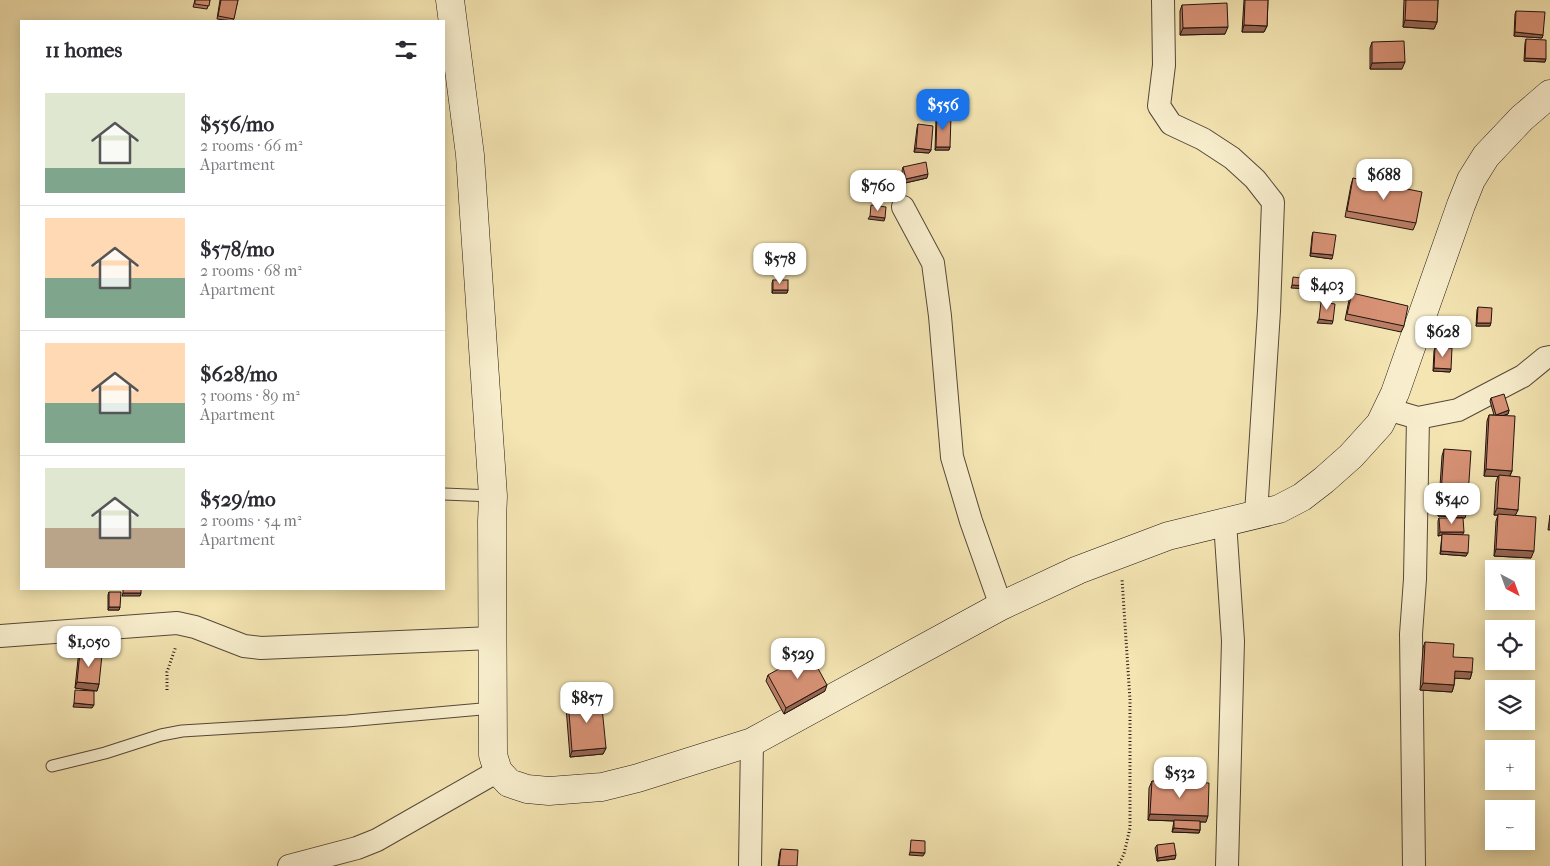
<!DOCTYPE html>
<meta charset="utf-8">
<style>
body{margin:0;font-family:"IM FELL French Canon",serif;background:#f2f2f3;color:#2b2b33;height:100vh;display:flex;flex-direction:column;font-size:19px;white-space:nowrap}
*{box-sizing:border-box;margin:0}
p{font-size:16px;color:#7c7c81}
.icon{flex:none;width:28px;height:28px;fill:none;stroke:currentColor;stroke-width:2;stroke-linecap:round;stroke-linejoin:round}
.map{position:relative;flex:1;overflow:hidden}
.drawer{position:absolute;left:20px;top:20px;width:425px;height:570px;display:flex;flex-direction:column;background:#fff;border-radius:0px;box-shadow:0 2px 12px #0003}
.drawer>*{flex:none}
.needle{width:32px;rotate:139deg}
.buttons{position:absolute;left:1485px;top:560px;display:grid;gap:10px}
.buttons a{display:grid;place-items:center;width:50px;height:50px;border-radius:0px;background:#fff;box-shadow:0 2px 12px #0003;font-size:25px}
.price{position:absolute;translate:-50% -42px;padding:0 11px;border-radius:10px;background:#fff;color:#222;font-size:16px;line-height:32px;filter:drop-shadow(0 1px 2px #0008)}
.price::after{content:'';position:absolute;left:50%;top:30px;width:15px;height:11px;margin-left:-8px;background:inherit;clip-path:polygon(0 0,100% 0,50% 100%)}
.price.on{background:#1a73e8;color:#fff}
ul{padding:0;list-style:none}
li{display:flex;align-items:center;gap:15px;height:125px;padding:0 25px}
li+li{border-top:1px solid #e1e1e2}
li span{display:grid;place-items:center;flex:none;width:140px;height:100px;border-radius:0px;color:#555}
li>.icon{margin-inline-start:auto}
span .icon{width:60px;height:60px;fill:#fffc;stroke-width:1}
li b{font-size:21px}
h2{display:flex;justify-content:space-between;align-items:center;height:60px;padding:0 25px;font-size:21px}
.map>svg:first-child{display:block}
</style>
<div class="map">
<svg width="1550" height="866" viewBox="0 0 1550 866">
<rect width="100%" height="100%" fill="#f4e5b2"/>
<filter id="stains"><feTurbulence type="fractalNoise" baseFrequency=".004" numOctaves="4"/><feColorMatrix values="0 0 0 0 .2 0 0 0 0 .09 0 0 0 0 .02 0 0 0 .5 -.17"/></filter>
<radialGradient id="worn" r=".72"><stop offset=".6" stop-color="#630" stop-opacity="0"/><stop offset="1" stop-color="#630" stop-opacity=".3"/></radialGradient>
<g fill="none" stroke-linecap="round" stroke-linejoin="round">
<!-- lane casing -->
<g stroke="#554838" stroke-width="13">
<g id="lane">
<path d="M444,494L493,496"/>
<path d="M52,766L105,753L161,735L182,731L347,721L493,708"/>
</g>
</g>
<!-- street casing -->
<g stroke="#554838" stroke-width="24">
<g id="street">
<path d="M1163,0L1164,65L1159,106L1171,124L1203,139L1232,158L1255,179L1273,202L1269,311L1256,514"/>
<path d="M903,207L933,263L940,316L952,457L971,521L1001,606"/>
<path d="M1387,409L1418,418L1458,410L1523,376L1545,358L1550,357"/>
<path d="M1225,522L1233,641L1227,866"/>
<path d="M0,636L177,623L195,627L244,646L261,648L492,638"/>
<path d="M289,866L357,848L377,840L498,771"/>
<path d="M750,866L752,742"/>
<path d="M1414,866L1411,634L1415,579L1418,418"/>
</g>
</g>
<!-- secondary casing -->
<g stroke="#20140f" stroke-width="29">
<path id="secondary" d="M450,0L470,155L493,496L492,521L493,755L498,771L509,783L527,789L549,791L602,787L638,778L752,742L1001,606L1078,570L1168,536L1279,509L1302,497L1324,480L1351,456L1380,424L1395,393L1461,205L1471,180L1486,156L1522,118L1550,94"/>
</g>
<!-- path -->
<g stroke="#20140f" stroke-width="3" stroke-dasharray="1 2.5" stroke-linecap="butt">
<path d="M167,690V672L176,646"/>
<path d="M1118,866L1124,854L1130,828V700L1122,579"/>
</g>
<!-- lane -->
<use href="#lane" stroke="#f8eecd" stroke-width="11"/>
<!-- street -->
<use href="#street" stroke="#f8eecd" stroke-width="22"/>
<!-- secondary -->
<use href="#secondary" stroke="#f8eecd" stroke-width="28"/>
</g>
<!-- wall -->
<g fill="#ba7e65" stroke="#20140f">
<path d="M195,0H210L207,9L193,7Z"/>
<path d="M220,0H238L233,21L217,19Z"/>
<path d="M1244,0H1268L1267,26L1264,32H1242Z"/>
<path d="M1404,0H1438L1437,22L1434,29L1403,27Z"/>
<path d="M1182,5L1225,34L1180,35V11Z"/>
<path d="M1516,11L1543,35L1542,38L1514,36L1515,14Z"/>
<path d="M1526,39L1545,62L1524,61L1525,43Z"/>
<path d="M1372,42L1402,69H1370V48Z"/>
<path d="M937,115L950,147L949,150H935L936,119Z"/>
<path d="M918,124L931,150L929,153L914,152L917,128Z"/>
<path d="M903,167L927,178L905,183L902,171Z"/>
<path d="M1353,178L1416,223L1413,230L1345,217L1351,185Z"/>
<path d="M1313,232L1332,259L1310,256L1312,236Z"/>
<path d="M773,280L788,290L787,293H772V283Z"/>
<path d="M1352,293L1404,326L1401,332L1345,320L1349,300Z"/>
<path d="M1478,307L1490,326H1476L1477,310Z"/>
<path d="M1435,348L1451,369L1450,372L1433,371L1434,351Z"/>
<path d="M1491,398L1509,410L1508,414L1503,415L1512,471L1510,476L1518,510L1515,515L1531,558L1494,556L1496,521L1498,515H1494L1496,482L1498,476H1484L1487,421L1489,415H1494L1490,401Z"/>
<path d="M1444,449L1465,518L1438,516L1442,456Z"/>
<path d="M1550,515V530H1548Z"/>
<path d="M1439,518L1464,532L1462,535L1466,556L1440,554L1442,535L1438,536V521Z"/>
<path d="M109,592L120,607L119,610H108V595Z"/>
<path d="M1425,642L1453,657L1472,672L1470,679L1455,678L1454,685L1452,692L1420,690L1423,648Z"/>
<path d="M80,652L99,684L97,691L75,688L78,659Z"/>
<path d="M768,675L825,691L784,714L766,681Z"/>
<path d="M568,700L606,748L603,754L570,757L566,707Z"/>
<path d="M1152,781L1206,822H1200V830L1199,833L1172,832L1174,821L1148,820L1149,788Z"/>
<path d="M1157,845L1175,859L1157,861L1155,848Z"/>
<path d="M781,849L797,866H778L780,852Z"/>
</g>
<!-- shaded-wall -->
<g fill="#976653" stroke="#20140f">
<path d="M1405,20L1437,22L1434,29L1403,27Z"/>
<path d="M1244,25L1267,26L1264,32H1242Z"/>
<path d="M1228,27L1225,34L1180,35L1183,28Z"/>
<path d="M1515,32L1543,35L1542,38L1514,36Z"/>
<path d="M1525,58L1546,59L1545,62L1524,61Z"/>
<path d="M1405,62L1402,69H1370L1372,63Z"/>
<path d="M936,147H950L949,150H935Z"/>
<path d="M916,148L931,150L929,153L914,152Z"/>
<path d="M928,174L927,178L905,183L906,179Z"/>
<path d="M870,216L885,218L884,221L868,219Z"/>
<path d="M1311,253L1333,255L1332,259L1310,256Z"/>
<path d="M1292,285L1308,286L1307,289L1291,288Z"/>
<path d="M773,290H788L787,293H772Z"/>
<path d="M1319,319L1333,321L1332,324L1317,323Z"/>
<path d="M1477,323H1491L1490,326H1476Z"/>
<path d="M1434,368L1451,369L1450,372L1433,371Z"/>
<path d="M1509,410L1508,414L1495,418L1496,415Z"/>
<path d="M1486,469L1512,471L1509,477L1484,476Z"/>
<path d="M1497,508L1518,510L1515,516L1494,515Z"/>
<path d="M1440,510L1467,511L1465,518L1438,516Z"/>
<path d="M1440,532H1464L1462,535L1442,534V535L1438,536Z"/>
<path d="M1496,549L1534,551L1531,558L1494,556Z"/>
<path d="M1441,551L1468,553L1466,556L1440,554Z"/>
<path d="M123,593H141L140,596H122Z"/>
<path d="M109,607H120L119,610H108Z"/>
<path d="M1455,671L1472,672L1470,679L1453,678Z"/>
<path d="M77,682L99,684L97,691L75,688Z"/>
<path d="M1423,683L1454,685L1452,692L1420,690Z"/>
<path d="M827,685L825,691L784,714L786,708Z"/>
<path d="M74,703L94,705L92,708L73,707Z"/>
<path d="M606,748L603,754L570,757L572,751Z"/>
<path d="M1150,814L1208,816L1206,822L1148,820Z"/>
<path d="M1174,828L1200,830L1199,833L1172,832Z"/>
<path d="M910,852L925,853L923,856L909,855Z"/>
<path d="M1176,855L1175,859L1157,861L1158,858Z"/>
</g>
<!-- building -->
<g fill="#d89276" stroke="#20140f">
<path d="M195,0H210L209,6L195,4Z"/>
<path d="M221,0H238L234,19L218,16Z"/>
<path d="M1245,0H1268L1267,26L1244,25Z"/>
<path d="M1406,0H1438L1437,22L1405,20Z"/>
<path d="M1227,3L1228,27L1183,28L1182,5Z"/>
<path d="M1516,11L1545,12L1543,35L1515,32Z"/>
<path d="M1526,39L1546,40V59L1525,58Z"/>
<path d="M1404,41L1405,62L1372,63V42Z"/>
<path d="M937,115L951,116L950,147H936Z"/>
<path d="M918,124L933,126L931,150L916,148Z"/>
<path d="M926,162L928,174L906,179L903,167Z"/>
<path d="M1353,178L1422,192L1416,223L1347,211Z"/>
<path d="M871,205L886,207L885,218L870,216Z"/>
<path d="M1313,232L1336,235L1333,255L1311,253Z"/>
<path d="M1293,277L1309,279L1308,286L1292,285Z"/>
<rect x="773" y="280" width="15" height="10"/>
<path d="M1352,293L1408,306L1404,326L1347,314Z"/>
<path d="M1321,302L1335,304L1333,321L1319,319Z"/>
<path d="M1478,307L1492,308L1491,323H1477Z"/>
<path d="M1435,348H1452L1451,369L1434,368Z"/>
<path d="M1504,394L1509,410L1496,415L1491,398Z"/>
<path d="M1489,415L1515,416L1512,471L1486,469Z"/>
<path d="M1444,449L1471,451L1467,511L1440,510Z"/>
<path d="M1499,475L1520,477L1518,510L1497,508Z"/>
<path d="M1498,514L1536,517L1534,551L1496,549Z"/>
<path d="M1439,518H1463L1464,532H1440Z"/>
<path d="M1442,534L1469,535L1468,553L1441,551Z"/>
<rect x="123" y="589" width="18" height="4"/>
<path d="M109,592H121L120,607H109Z"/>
<path d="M1425,642L1454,644L1453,657L1473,658L1472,672L1455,671L1454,685L1423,683Z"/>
<path d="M80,652L102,655L99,684L77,682Z"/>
<path d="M809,652L827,685L786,708L768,675Z"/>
<path d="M75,690L94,691V705L74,703Z"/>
<path d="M601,697L606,748L572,751L568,700Z"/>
<path d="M1152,781L1209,783L1208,816L1150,814Z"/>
<path d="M1174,820L1200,821V830L1174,828Z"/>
<path d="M911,840L925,841V853L910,852Z"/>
<path d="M1174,843L1176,855L1158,858L1157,845Z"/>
<path d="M781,849L798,850L797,866H779Z"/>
</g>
<rect width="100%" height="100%" filter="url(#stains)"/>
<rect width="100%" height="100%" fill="url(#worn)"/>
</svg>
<div class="buttons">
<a><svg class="needle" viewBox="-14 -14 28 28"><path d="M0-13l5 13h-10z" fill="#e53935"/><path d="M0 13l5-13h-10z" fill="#7c7c81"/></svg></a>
<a><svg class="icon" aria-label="locate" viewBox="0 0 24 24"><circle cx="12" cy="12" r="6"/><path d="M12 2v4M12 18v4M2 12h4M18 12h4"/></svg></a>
<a><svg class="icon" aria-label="layers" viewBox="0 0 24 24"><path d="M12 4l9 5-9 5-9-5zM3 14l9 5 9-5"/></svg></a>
<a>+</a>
<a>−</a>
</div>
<b class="price on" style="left:943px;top:131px">$556</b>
<b class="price" style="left:1384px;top:201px">$688</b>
<b class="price" style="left:878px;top:212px">$760</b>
<b class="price" style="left:780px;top:285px">$578</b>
<b class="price" style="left:1327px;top:311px">$403</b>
<b class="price" style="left:1443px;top:358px">$628</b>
<b class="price" style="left:1452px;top:525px">$540</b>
<b class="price" style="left:89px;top:668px">$1,050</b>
<b class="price" style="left:798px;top:680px">$529</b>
<b class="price" style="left:587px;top:724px">$857</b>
<b class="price" style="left:1180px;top:799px">$532</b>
<section class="drawer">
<h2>11 homes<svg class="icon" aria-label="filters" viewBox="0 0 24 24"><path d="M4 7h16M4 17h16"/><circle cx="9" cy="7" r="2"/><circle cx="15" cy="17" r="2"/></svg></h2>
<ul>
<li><span style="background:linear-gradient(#dfe7d0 75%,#7fa58c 0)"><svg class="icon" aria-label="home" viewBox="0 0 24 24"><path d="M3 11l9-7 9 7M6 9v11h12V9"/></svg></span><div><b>$556/mo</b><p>2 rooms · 66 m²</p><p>Apartment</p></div></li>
<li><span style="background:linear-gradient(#ffd9b3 60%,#7fa58c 0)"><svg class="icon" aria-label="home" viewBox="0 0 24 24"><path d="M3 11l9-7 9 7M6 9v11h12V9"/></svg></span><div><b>$578/mo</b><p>2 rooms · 68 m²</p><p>Apartment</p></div></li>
<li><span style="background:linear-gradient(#ffd9b3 60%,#7fa58c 0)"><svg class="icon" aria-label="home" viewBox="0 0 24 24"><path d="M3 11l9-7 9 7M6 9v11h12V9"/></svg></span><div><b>$628/mo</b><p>3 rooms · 89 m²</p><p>Apartment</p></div></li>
<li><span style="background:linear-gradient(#dfe7d0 60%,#b9a48a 0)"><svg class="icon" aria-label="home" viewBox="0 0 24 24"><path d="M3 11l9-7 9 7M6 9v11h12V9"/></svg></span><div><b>$529/mo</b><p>2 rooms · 54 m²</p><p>Apartment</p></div></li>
</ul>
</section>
</div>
